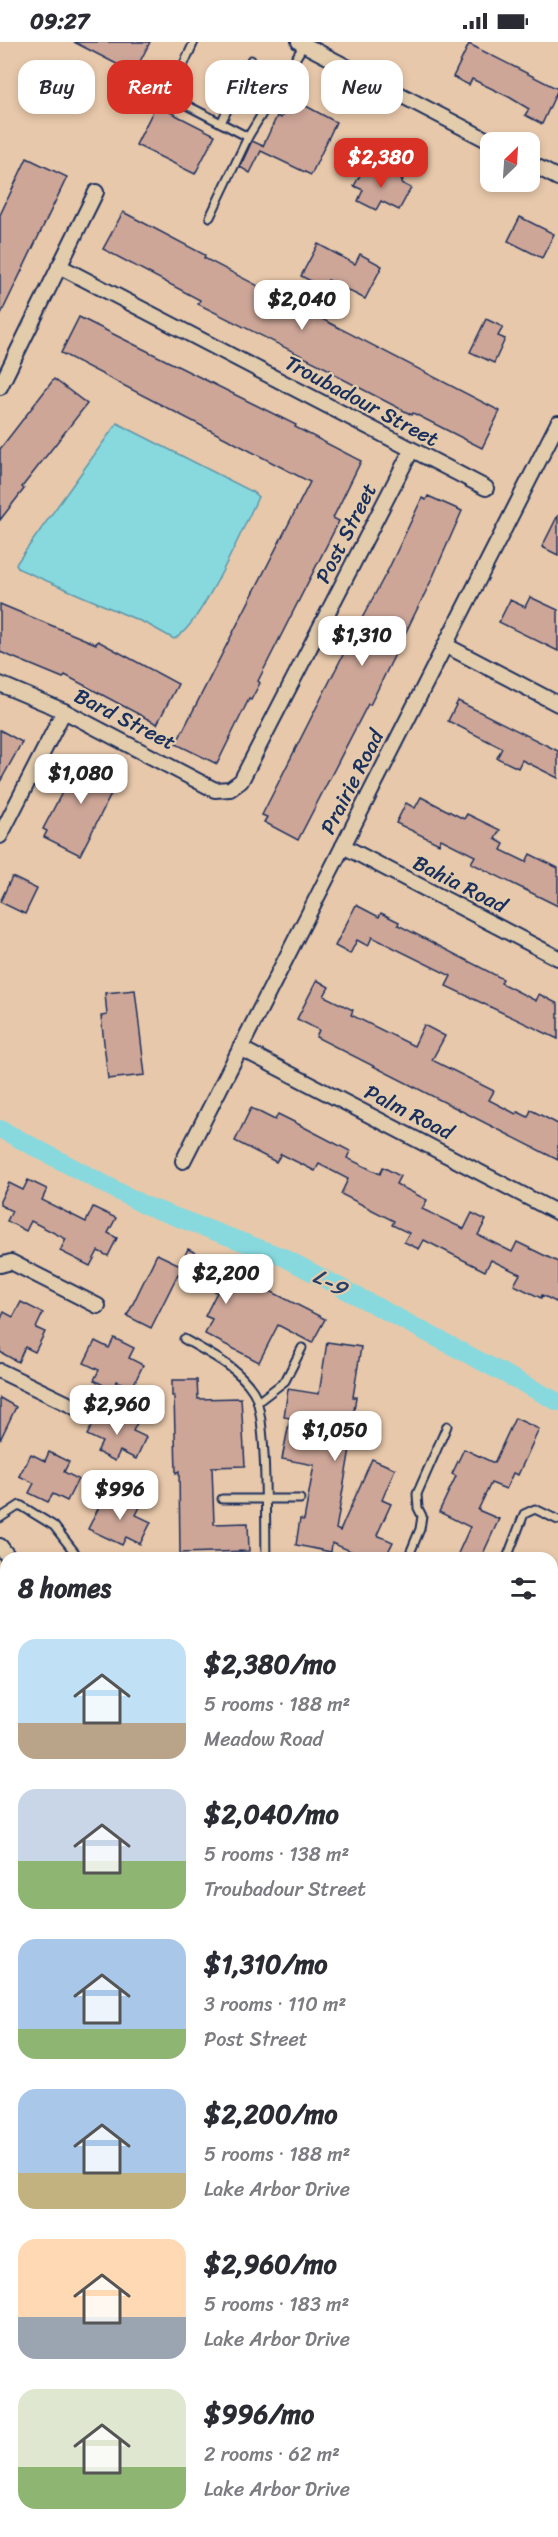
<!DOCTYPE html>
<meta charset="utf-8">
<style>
body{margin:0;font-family:Sriracha,sans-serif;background:#f2f2f3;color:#2b2b33;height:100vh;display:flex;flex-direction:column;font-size:22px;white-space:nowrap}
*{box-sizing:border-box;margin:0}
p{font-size:20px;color:#7c7c81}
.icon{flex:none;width:33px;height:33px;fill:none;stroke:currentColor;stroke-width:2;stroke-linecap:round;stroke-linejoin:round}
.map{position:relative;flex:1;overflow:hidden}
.details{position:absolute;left:0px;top:1510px;width:558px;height:986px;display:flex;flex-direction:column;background:#fff;border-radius:18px 18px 0 0;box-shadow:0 3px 9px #0003}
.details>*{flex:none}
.hud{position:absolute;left:18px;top:18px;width:522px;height:54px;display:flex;gap:12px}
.needle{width:39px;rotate:25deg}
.buttons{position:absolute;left:480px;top:90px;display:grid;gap:12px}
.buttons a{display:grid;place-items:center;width:60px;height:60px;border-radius:12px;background:#fff;box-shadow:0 3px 9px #0003;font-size:30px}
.price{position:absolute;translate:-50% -51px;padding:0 14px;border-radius:12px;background:#fff;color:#222;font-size:20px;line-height:39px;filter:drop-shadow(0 2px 3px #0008)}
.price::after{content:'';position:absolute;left:50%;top:36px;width:18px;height:14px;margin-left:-9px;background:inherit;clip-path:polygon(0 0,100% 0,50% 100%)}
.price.selected{background:#d93025;color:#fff}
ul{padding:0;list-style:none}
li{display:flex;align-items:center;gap:18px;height:150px;padding:0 18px}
li span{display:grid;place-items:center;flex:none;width:168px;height:120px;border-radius:18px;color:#555}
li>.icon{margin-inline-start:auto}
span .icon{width:72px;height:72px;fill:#fffc;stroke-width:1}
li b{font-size:26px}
h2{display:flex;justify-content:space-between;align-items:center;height:72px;padding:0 18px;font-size:26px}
.tag{padding:0 21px;border-radius:18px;background:#fff;box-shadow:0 3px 9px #0003;font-size:21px;line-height:54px}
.tag.selected{background:#d93025;color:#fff}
.status{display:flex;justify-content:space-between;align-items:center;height:42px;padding:0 30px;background:#fff;direction:ltr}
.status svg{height:16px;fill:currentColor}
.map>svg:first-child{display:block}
</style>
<div class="status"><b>09:27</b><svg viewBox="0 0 49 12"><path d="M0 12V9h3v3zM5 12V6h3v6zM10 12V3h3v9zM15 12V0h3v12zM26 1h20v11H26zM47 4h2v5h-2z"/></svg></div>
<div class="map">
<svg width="558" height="2495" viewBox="0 0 558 2495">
<rect width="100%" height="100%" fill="#e8c8aa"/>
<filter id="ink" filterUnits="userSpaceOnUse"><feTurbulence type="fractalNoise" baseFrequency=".0167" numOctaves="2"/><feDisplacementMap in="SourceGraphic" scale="12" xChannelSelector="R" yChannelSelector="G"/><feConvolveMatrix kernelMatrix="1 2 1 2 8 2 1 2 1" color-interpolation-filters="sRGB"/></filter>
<g filter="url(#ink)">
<!-- water -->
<g fill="#87d9de" stroke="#5c95ab" stroke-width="1.5">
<path d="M117,381L253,450L258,455C244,484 200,586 174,597L147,582L19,527L16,522Z"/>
<path d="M0,1732L6,1735V1856L0,1867Z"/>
</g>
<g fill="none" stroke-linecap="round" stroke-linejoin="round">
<!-- canal -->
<path stroke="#87d9de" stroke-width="18" d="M0,1087L144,1163L283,1215L558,1360"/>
</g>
<!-- building -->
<g fill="#cda698" stroke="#1b2f5e" stroke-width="1.5">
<path d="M74,0H150L134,31Z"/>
<path d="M469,2L558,47L542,82L525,73L529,67L509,55L472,37L469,43L453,35Z"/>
<path d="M291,56L336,80L311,133L261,109L250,131L240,125L252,99L263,104L277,74L281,76Z"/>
<path d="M156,63L215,93L195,132L136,103Z"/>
<path d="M27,116L67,135L0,274V173Z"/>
<path d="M366,123L387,134L389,130L403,138L401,141L411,146L399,168L381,159L376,168L358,159L363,148L354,144Z"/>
<path d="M123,170L205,213L204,216L500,369L482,406L413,371L412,373L333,332L334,330L198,262L200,258L103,207Z"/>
<path d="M520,175L554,192L542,216L508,199Z"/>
<path d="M318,202L355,222L360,212L382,224L365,257L328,238L324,246L301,234Z"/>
<path d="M79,275L296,383L295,385L361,419L333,476L339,479L258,639L260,641L251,658L249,657L243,669L217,722L176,702L310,440L61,311Z"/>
<path d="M486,277L503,285L498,294L505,297L494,321L470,310Z"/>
<path d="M54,337L87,362L22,445L24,447L0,478V407Z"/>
<path d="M428,454L462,469L431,539L370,663L368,662L298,798L264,780L267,775L262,773L353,593L389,526L422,456L426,458Z"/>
<path d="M558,473V513L542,505Z"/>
<path d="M530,555L558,568V609L499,580L510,558L525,565Z"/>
<path d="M0,562L96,602L98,599L178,642L157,682L65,633L63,636L0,610Z"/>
<path d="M458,659L558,709V736L522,718L518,726L497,716L502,706L448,679Z"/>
<path d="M0,688L22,700L0,740Z"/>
<path d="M86,714L121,733L80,813L44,795L47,789L43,787L78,720L82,721Z"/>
<path d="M421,755L464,777L467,772L500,788L495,797L504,802L501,808L526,820L530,812L558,826V864L471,821L475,814L441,797L439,802L396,781L406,761L415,766Z"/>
<path d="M12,835L37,847L25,872L0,860Z"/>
<path d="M356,863L379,875L381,871L399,880L398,883L503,937L501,941L536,959L539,952L558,962V997L446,944L451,934L372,895L368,904L357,898L350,912L335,904Z"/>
<path d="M317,938L329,945L324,954L353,968L351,973L414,1004L424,983L445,994L432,1018L494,1049L489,1058L516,1072L518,1070L528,1075L531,1068L558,1082V1118L316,995L319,988L297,977Z"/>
<path d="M135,948L145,1033L108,1037L101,974L107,973L105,951Z"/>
<path d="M251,1066L275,1078L278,1072L296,1081L350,1109L347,1116L380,1132L383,1125L400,1134L396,1142L427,1158L422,1167L464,1187L472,1171L486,1178L478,1193L512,1210L517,1200L558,1220V1261L542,1253L541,1256L514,1243L520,1232L491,1218L485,1229L424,1198L419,1207L404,1200L409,1191L392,1183L394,1179L341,1152L348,1137L319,1122L315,1129L281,1112L276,1120L235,1099Z"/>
<path d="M28,1138L47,1147L42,1158L86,1180L93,1165L116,1176L108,1191L117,1196L108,1214L98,1209L90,1224L60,1209L66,1197L31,1179L26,1189L7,1179L12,1169L0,1163V1159L9,1141L23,1148Z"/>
<path d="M188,1207L325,1277L312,1301L278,1283L259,1320L205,1292L212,1277L205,1274L217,1250L178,1232L151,1286L127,1274L157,1212L180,1223Z"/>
<path d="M21,1260L43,1271L36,1286L45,1290L35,1310L25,1305L18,1320L0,1310V1279L4,1270L13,1275Z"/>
<path d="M114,1296L134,1306L129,1316L143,1323L132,1346L117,1339L112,1348L94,1338L99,1328L84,1321L95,1299L109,1306Z"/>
<path d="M327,1300L361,1305L353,1355H356L349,1401H351L336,1487L340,1489L372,1417L395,1427L382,1458L391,1462L377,1493L393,1500L385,1516H367L332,1501L331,1510L296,1503L300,1477L304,1478L314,1423L282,1417L290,1376L284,1375L288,1347L319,1352Z"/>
<path d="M172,1338H197L198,1357L241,1356L245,1424L212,1425L214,1482L248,1481L249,1509L180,1511L179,1429L176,1431L174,1354H172Z"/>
<path d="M0,1356L16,1365L0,1398Z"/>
<path d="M117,1368L138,1379L133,1389L146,1395L136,1417L120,1409L115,1419L97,1410L102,1400L87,1393L99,1371L112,1378Z"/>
<path d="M515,1376L539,1387L518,1433L513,1431L506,1447L491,1441L478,1468L499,1477L481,1516H456L470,1485L439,1470L456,1434L452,1432L464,1407L494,1421Z"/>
<path d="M49,1410L69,1420L64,1430L78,1437L67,1459L53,1452L48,1460L29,1451L34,1441L19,1434L31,1412L45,1419Z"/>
<path d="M123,1454L141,1463L136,1473L151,1480L140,1502L126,1495L122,1503L88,1487L104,1455L118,1463Z"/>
</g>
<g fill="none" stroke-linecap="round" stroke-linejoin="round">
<!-- service casing -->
<g stroke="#1b2f5e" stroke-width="11">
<g id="service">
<path d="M194,0L169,54L248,95"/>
<path d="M221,81L251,18"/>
<path d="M210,175L248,95L305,1"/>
<path d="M184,1297C208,1311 237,1324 253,1349C268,1372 265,1483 266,1516"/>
<path d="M259,1359L285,1339L302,1306"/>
<path d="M222,1457H300"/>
<path d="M0,1476L20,1463L54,1484L79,1516"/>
<path d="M408,1516L420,1487L422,1474L418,1466L417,1452L447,1384"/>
<path d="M507,1516L524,1472L535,1467L558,1478"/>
<path d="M552,1725L558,1716"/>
<path d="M552,1929L557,1926"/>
<path d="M552,2032L554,2034"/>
<path d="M552,2098L558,2106"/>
<path d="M0,2158L6,2161"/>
<path d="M554,2206L558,2197"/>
<path d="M552,2280L558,2283"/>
<path d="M552,2440L558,2443"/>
<path d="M73,2495L75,2490"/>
<path d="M303,2495L307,2491"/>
</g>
</g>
<!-- minor casing -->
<g stroke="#1b2f5e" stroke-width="18">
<g id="minor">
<path d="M299,0L491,100"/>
<path d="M530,121L558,136"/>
<path d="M59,224L486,446"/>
<path d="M0,345L96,150"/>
<path d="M445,603L558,662"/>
<path d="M0,642L64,669L215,748L230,747L241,739L411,409"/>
<path d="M0,794L64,669"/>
<path d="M343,804L558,916"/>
<path d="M240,1006L558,1171"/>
<path d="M183,1119L558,381"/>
<path d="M0,1223L11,1220L98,1264"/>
<path d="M0,1329L83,1369"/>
<path d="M0,1504L9,1516"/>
<path d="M552,1619L558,1623"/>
<path d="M0,1624L6,1625"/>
<path d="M552,1646L558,1650"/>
<path d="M552,2064L558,2059"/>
<path d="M0,2275L6,2278"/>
<path d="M417,2490L427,2495"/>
</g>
</g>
<!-- service -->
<use href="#service" stroke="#e3ccac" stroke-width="7"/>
<!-- minor -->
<use href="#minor" stroke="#e3ccac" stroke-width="14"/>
</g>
</g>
<g text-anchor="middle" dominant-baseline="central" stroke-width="4.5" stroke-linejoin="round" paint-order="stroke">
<!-- street labels -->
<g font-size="21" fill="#1b2f5e" stroke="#e3ccac">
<text transform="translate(362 359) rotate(28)">Troubadour Street</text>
<text transform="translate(346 491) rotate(-63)">Post Street</text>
<text transform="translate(125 677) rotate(27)">Bard Street</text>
<text transform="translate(352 740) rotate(-63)">Prairie Road</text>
<text transform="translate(460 842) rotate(27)">Bahia Road</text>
<text transform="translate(409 1070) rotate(27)">Palm Road</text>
</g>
<!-- water labels -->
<g font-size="22" font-style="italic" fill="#26406b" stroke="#e3ccac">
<text transform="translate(330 1240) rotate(28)">L-9</text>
</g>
</g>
</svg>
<div class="buttons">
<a><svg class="needle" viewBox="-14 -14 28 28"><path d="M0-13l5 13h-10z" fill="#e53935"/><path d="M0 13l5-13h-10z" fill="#7c7c81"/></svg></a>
</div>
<b class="price selected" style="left:381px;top:147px">$2,380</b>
<b class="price" style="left:302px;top:289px">$2,040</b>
<b class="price" style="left:362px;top:625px">$1,310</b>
<b class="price" style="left:81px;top:763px">$1,080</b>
<b class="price" style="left:226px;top:1263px">$2,200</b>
<b class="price" style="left:117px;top:1394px">$2,960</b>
<b class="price" style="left:335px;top:1420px">$1,050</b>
<b class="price" style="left:120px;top:1479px">$996</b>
<div class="hud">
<a class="tag">Buy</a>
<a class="tag selected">Rent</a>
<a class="tag">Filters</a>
<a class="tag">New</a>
</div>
<section class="details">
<h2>8 homes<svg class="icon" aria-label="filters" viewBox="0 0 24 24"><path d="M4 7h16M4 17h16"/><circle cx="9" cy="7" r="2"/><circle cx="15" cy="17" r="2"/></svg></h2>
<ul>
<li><span style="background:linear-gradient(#bfe0f5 70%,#b9a48a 0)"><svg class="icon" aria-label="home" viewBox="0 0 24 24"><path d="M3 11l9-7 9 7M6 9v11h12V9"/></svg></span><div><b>$2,380/mo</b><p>5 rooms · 188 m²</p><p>Meadow Road</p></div></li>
<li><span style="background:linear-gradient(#c9d6e8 60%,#8fb573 0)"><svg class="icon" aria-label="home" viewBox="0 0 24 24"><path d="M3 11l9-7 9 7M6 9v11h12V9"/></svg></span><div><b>$2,040/mo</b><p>5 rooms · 138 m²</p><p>Troubadour Street</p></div></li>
<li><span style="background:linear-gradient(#a9c7e8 75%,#8fb573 0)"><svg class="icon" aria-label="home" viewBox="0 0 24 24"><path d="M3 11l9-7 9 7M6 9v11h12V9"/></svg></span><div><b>$1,310/mo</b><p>3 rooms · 110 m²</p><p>Post Street</p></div></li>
<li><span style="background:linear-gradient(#a9c7e8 70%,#c2b280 0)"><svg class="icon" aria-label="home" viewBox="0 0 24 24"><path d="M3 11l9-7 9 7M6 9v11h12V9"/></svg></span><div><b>$2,200/mo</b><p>5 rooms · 188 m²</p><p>Lake Arbor Drive</p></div></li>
<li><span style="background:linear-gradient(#ffd9b3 65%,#9aa5b1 0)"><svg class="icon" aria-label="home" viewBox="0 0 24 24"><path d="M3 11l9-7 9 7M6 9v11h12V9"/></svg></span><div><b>$2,960/mo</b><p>5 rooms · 183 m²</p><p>Lake Arbor Drive</p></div></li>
<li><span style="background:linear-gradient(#dfe7d0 65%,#8fb573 0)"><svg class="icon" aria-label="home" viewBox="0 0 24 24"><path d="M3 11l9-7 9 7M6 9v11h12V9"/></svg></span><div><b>$996/mo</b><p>2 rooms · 62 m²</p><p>Lake Arbor Drive</p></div></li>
</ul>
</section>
</div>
